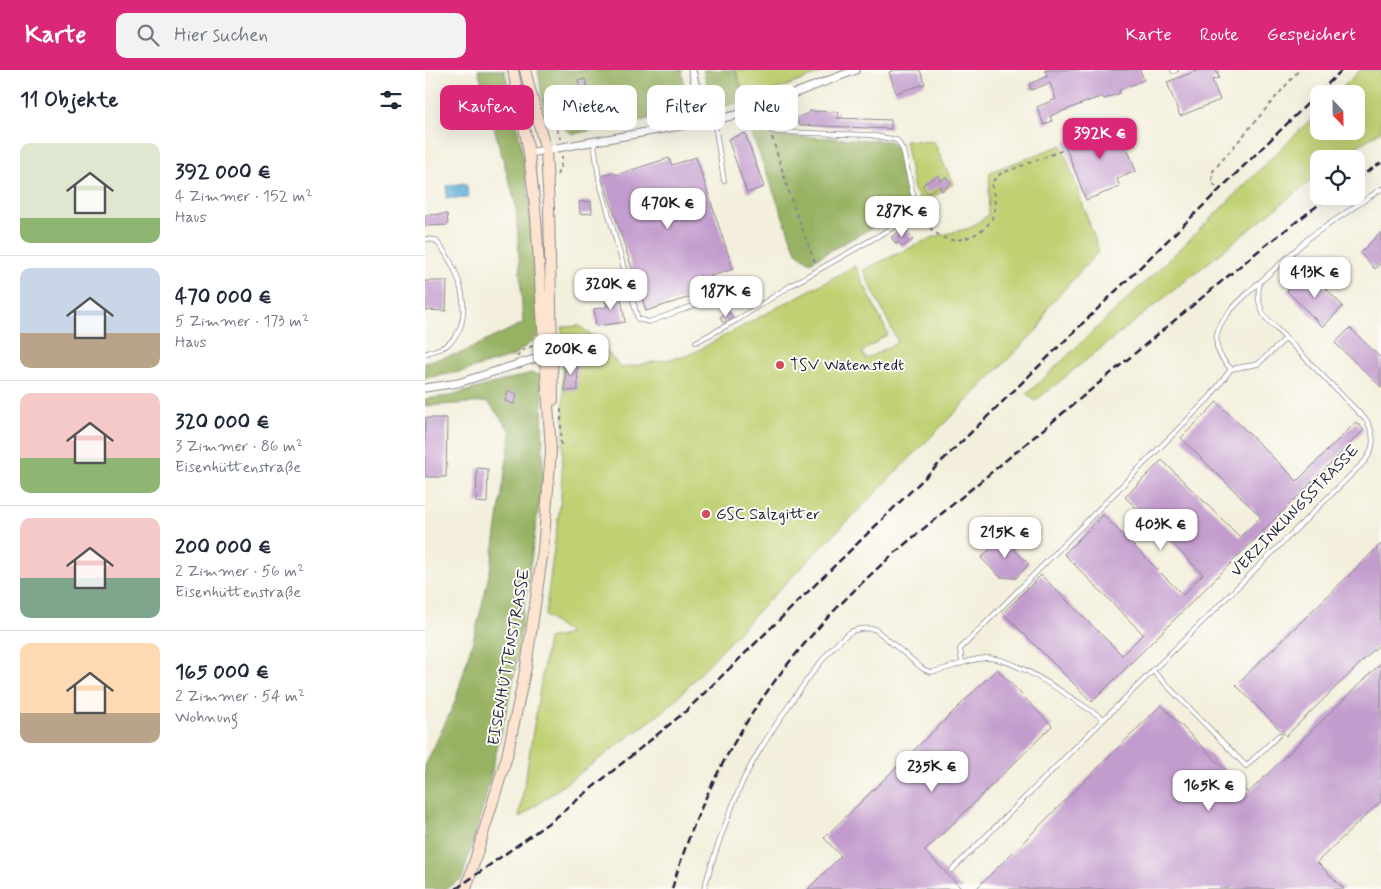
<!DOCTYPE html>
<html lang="de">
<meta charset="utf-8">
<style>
body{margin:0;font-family:Mynerve,sans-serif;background:#f2f2f3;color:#1f2937;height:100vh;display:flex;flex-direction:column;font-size:19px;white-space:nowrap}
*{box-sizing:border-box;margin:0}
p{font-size:16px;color:#747a83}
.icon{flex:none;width:28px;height:28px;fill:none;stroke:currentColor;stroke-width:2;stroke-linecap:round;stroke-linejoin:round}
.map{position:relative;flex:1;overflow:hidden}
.details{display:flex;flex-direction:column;background:#fff;width:425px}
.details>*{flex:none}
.top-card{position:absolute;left:15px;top:15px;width:475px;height:45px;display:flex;gap:10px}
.needle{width:32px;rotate:158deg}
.fabs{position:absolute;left:885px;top:15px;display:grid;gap:10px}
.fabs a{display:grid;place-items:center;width:55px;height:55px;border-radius:10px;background:#fff;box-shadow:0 5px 20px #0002;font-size:25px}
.price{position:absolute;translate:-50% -42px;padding:0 11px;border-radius:10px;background:#fff;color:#222;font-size:16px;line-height:32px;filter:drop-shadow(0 1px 2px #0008)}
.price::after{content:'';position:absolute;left:50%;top:30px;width:15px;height:11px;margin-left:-8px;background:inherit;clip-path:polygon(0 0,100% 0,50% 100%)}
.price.on{background:#db2777;color:#fff}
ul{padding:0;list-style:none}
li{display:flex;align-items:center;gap:15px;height:125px;padding:0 20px}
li+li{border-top:1px solid #e0e1e3}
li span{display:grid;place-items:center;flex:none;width:140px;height:100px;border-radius:10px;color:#555}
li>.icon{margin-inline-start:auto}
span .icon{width:60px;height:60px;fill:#fffc;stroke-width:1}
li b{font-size:21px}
h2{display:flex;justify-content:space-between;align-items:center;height:60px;padding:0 20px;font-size:21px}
.tag{padding:0 18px;border-radius:10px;background:#fff;box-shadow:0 5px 20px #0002;font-size:18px;line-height:45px}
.tag.on{background:#db2777;color:#fff}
header{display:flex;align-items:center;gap:30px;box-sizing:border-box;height:70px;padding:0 25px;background:#db2777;color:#fff}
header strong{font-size:24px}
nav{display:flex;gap:28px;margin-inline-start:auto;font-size:18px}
.search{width:350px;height:45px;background:#f2f2f3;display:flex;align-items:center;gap:12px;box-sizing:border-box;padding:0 18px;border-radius:10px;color:#747a83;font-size:19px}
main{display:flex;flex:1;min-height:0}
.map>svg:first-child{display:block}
</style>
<header>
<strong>Karte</strong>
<div class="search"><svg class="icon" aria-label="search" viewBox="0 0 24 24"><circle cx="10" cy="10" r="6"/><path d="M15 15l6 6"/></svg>Hier suchen</div>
<nav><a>Karte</a><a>Route</a><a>Gespeichert</a></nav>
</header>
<main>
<section class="details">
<h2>11 Objekte<svg class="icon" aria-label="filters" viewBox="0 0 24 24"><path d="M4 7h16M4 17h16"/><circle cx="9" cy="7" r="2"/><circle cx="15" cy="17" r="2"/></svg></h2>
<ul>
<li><span style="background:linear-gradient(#dfe7d0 75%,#8fb573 0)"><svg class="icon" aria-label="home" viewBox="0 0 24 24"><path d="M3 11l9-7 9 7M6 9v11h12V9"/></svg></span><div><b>392 000 €</b><p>4 Zimmer · 152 m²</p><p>Haus</p></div></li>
<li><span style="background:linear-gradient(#c9d6e8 65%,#b9a48a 0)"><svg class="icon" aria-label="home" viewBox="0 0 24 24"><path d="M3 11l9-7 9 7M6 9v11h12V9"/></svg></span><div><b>470 000 €</b><p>5 Zimmer · 173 m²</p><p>Haus</p></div></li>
<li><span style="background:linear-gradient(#f6c9c9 65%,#8fb573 0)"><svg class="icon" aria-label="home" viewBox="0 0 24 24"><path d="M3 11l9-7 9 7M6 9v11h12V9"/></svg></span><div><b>320 000 €</b><p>3 Zimmer · 86 m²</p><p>Eisenhüttenstraße</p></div></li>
<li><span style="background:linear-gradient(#f6c9c9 60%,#7fa58c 0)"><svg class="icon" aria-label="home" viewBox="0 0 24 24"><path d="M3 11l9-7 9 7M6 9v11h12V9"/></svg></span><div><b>200 000 €</b><p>2 Zimmer · 56 m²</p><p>Eisenhüttenstraße</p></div></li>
<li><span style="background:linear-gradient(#ffd9b3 70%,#b9a48a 0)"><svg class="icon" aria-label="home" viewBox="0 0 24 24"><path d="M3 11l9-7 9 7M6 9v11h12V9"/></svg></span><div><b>165 000 €</b><p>2 Zimmer · 54 m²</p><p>Wohnung</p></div></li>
</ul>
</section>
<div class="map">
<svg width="956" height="819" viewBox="0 0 956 819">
<rect width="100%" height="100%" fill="#fdfcf7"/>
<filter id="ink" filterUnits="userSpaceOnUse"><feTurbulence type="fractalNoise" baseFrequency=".02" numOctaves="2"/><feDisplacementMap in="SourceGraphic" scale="10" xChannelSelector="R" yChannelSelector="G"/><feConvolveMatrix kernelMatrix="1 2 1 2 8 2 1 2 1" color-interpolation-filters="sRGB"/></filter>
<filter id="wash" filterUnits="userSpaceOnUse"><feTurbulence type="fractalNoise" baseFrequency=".0096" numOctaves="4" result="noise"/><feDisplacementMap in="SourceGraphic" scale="20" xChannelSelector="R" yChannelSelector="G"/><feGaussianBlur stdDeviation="1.12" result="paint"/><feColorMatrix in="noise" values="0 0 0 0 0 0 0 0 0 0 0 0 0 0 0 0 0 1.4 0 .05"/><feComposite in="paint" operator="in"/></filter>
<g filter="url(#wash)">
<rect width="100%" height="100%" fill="#f3efdc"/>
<!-- green -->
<g fill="#c0d072" stroke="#717956">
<path d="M311,0H404L321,31Z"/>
<path d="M935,0H956V61L912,89H894V104L610,331L602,324L758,176L894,41V61H931V24H911Z"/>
<path d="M480,70L509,72L528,114L498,134L489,120Z"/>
<path d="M637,75L674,181L623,237L615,257L336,538L243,638L94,748L123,569L145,564L120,546L136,427L139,354L137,257L155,256L171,269L196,298L262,286L430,196L463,264L437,282L441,289L473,272L438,200L508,167L545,158L563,145L565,102Z"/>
</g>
<!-- forest -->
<g fill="#98b264" stroke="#5d6a50">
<path d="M53,0H79C104,85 108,175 117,263L89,286L36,302L0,308V292L36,283L98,253L91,136Z"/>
<path d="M113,0H257L261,32L254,43L148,64L120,46Z"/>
<path d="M278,0H310L321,31L289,39Z"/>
<path d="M329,52L343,65L465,71L472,79L486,136L385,192L371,182L323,54Z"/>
<path d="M106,303L117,306L118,407L89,607L59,734L37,809L20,819H0V696L30,632L52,556L66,496L86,362L63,332L0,336V329L24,326Z"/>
</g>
<!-- water -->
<path fill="#5daed8" stroke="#40688a" d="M39,113L42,116L43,128H21L22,116Z"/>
<g id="blocks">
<!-- building -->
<g fill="#c29ccd">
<path d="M470,0H495L500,14L471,23L464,2Z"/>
<path d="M620,0H715L719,10L694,20L695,23L679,29L677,26L625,46L627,51L619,55L612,37L631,29L625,13L606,20L604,14L623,6Z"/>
<path d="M774,0H791L794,8L787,10L795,30L755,46L742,12Z"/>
<path d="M160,9L167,36L160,38L153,11Z"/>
<path d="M384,41L413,42L412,48L466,50V59L374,55L371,48L384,43Z"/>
<path d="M692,52L711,101L692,109L695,117L661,130L639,72Z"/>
<path d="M320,63L339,117L322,123L303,69Z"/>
<path d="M271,87L308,199L283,207L287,220L221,241L177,106L189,102L191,105L244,88L247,95Z"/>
<path d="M514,105L515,111L521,107L526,113L517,121L514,116L502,123L497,115Z"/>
<path d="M166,131L167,143L155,144L154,132Z"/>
<path d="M22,144L23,155L0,156V145Z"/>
<path d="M480,158L488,170L477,177L474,172L471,174L466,167Z"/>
<path d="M956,162V193L950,199L935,183Z"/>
<path d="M883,201L918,236L898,257L862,221Z"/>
<path d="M0,211H22L21,241L0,240Z"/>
<path d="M195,221L200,252L171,256L169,239L182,237L180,223Z"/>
<path d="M304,242L308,248L298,253L295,247Z"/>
<path d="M925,258L956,288V317L910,273Z"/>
<path d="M140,292H152L153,320L140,321Z"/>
<path d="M83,321L92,324L89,334L80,331Z"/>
<path d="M792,332L872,411L931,352L939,360L667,632L578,543L616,505L697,585L718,564L639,484L678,445L758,525L778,504L700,427L737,390L815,467L836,447L756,368Z"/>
<path d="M0,348H22L21,407H0Z"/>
<path d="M52,398L63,399L62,433L51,432Z"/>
<path d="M580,464V471H590L589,480L604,494L591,508L575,507L556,488Z"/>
<path d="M956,474V573L861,666L811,615Z"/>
<path d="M956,593V731L892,792L919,819H551L736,635L823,723Z"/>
<path d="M572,599L627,656L500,781L537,819H383L416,786L399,768Z"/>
</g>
</g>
</g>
<g filter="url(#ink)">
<use href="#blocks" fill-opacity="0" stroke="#8a888c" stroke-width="1"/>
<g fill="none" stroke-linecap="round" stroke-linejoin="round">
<!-- lane casing -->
<g stroke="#8a888c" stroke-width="5.5">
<g id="lane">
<path d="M748,1L751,0"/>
<path d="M289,49L299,111"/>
<path d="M169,73L174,109L213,249L224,252L281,231"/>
<path d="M0,169L10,170C33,193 54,251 22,275C17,279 6,281 0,284"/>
<path d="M271,272L312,250L365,216L483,149L489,144L491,138L478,80L472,70L445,65L352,62L345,60L333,37"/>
<path d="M806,299L833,294L860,269"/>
<path d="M537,592L535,579L785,327L806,299C770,264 808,239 833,213"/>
<path d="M728,601L821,696L854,665"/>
<path d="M527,800L679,649"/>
<path d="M279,819C289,784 302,748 316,715C330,683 397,581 424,563C432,558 441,558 450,559L498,599L505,602C524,600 541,589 561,588C592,587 651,632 679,649L940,391C950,377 950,366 942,351L840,247C833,234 832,225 835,212L885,167L956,119"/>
</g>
</g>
<!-- street casing -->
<g stroke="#8a888c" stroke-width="9">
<g id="street">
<path d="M267,0L275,34L273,49"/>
<path d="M104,83L266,54L273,49L298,48L315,44L431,0"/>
<path d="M0,318L33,313L122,285"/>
</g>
</g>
<!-- secondary casing -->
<g stroke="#8a888c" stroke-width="12">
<g id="secondary">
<path d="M100,0L121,81L124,138L128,330"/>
<path d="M41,819L82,686L101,597L118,480L126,381L111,148L104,83L88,0"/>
</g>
</g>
<!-- path -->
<g stroke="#8a888c" stroke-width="2" stroke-dasharray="4 4" stroke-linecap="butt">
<path d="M120,38C124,49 135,61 135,69"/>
<path d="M347,67L367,132L391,195"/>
<path d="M132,105L137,92V84"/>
<path d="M791,117L787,112L788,101L874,0"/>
<path d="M493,147C500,153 508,162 517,167C532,176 561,163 567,148C572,136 569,125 566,113L575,104L641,79"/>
<path d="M92,287L96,281L110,275"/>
<path d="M136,375V335"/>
</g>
<!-- lane -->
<use href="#lane" stroke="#fff" stroke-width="4"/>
<!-- street -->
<use href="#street" stroke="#fff" stroke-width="7"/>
<!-- secondary -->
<use href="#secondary" stroke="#fde4d1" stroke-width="10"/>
<!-- rail -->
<g stroke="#22223b" stroke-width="2.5" stroke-dasharray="8 4" stroke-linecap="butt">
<path d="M931,109L956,93"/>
<path d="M31,819L129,749L261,641L917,0"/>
<path d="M247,819C289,675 368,570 480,474L832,182L905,126"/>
</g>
</g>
</g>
<!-- markers -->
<g fill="#d1495b" stroke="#fdfcf7" stroke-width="2">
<circle cx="355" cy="295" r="5"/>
<circle cx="281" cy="444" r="5"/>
</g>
<g text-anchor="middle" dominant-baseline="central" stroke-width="4" stroke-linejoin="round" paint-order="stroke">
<!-- poi labels -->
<g font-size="16" fill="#22223b" stroke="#fdfcf7" text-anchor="start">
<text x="365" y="295">TSV Watenstedt</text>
<text x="291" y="444">GSC Salzgitter</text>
</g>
<!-- street labels -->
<g font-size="16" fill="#22223b" stroke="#fdfcf7">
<text transform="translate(870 441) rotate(-46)">VERZINKUNGSSTRASSE</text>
<text transform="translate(84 587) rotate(-80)">EISENHÜTTENSTRASSE</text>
</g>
</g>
</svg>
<div class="fabs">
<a><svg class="needle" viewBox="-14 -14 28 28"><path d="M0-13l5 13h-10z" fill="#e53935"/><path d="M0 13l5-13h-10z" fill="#747a83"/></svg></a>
<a><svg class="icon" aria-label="locate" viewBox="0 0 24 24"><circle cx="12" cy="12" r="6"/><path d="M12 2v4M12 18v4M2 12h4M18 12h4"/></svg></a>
</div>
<b class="price on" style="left:675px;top:90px">392K €</b>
<b class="price" style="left:243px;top:160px">470K €</b>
<b class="price" style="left:477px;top:168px">287K €</b>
<b class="price" style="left:890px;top:229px">413K €</b>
<b class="price" style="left:186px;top:241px">320K €</b>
<b class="price" style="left:301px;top:248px">187K €</b>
<b class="price" style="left:146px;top:306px">200K €</b>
<b class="price" style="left:736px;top:481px">403K €</b>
<b class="price" style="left:580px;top:489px">215K €</b>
<b class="price" style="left:507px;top:723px">235K €</b>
<b class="price" style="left:784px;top:742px">165K €</b>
<div class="top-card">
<a class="tag on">Kaufen</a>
<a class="tag">Mieten</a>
<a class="tag">Filter</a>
<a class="tag">Neu</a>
</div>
</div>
</main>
